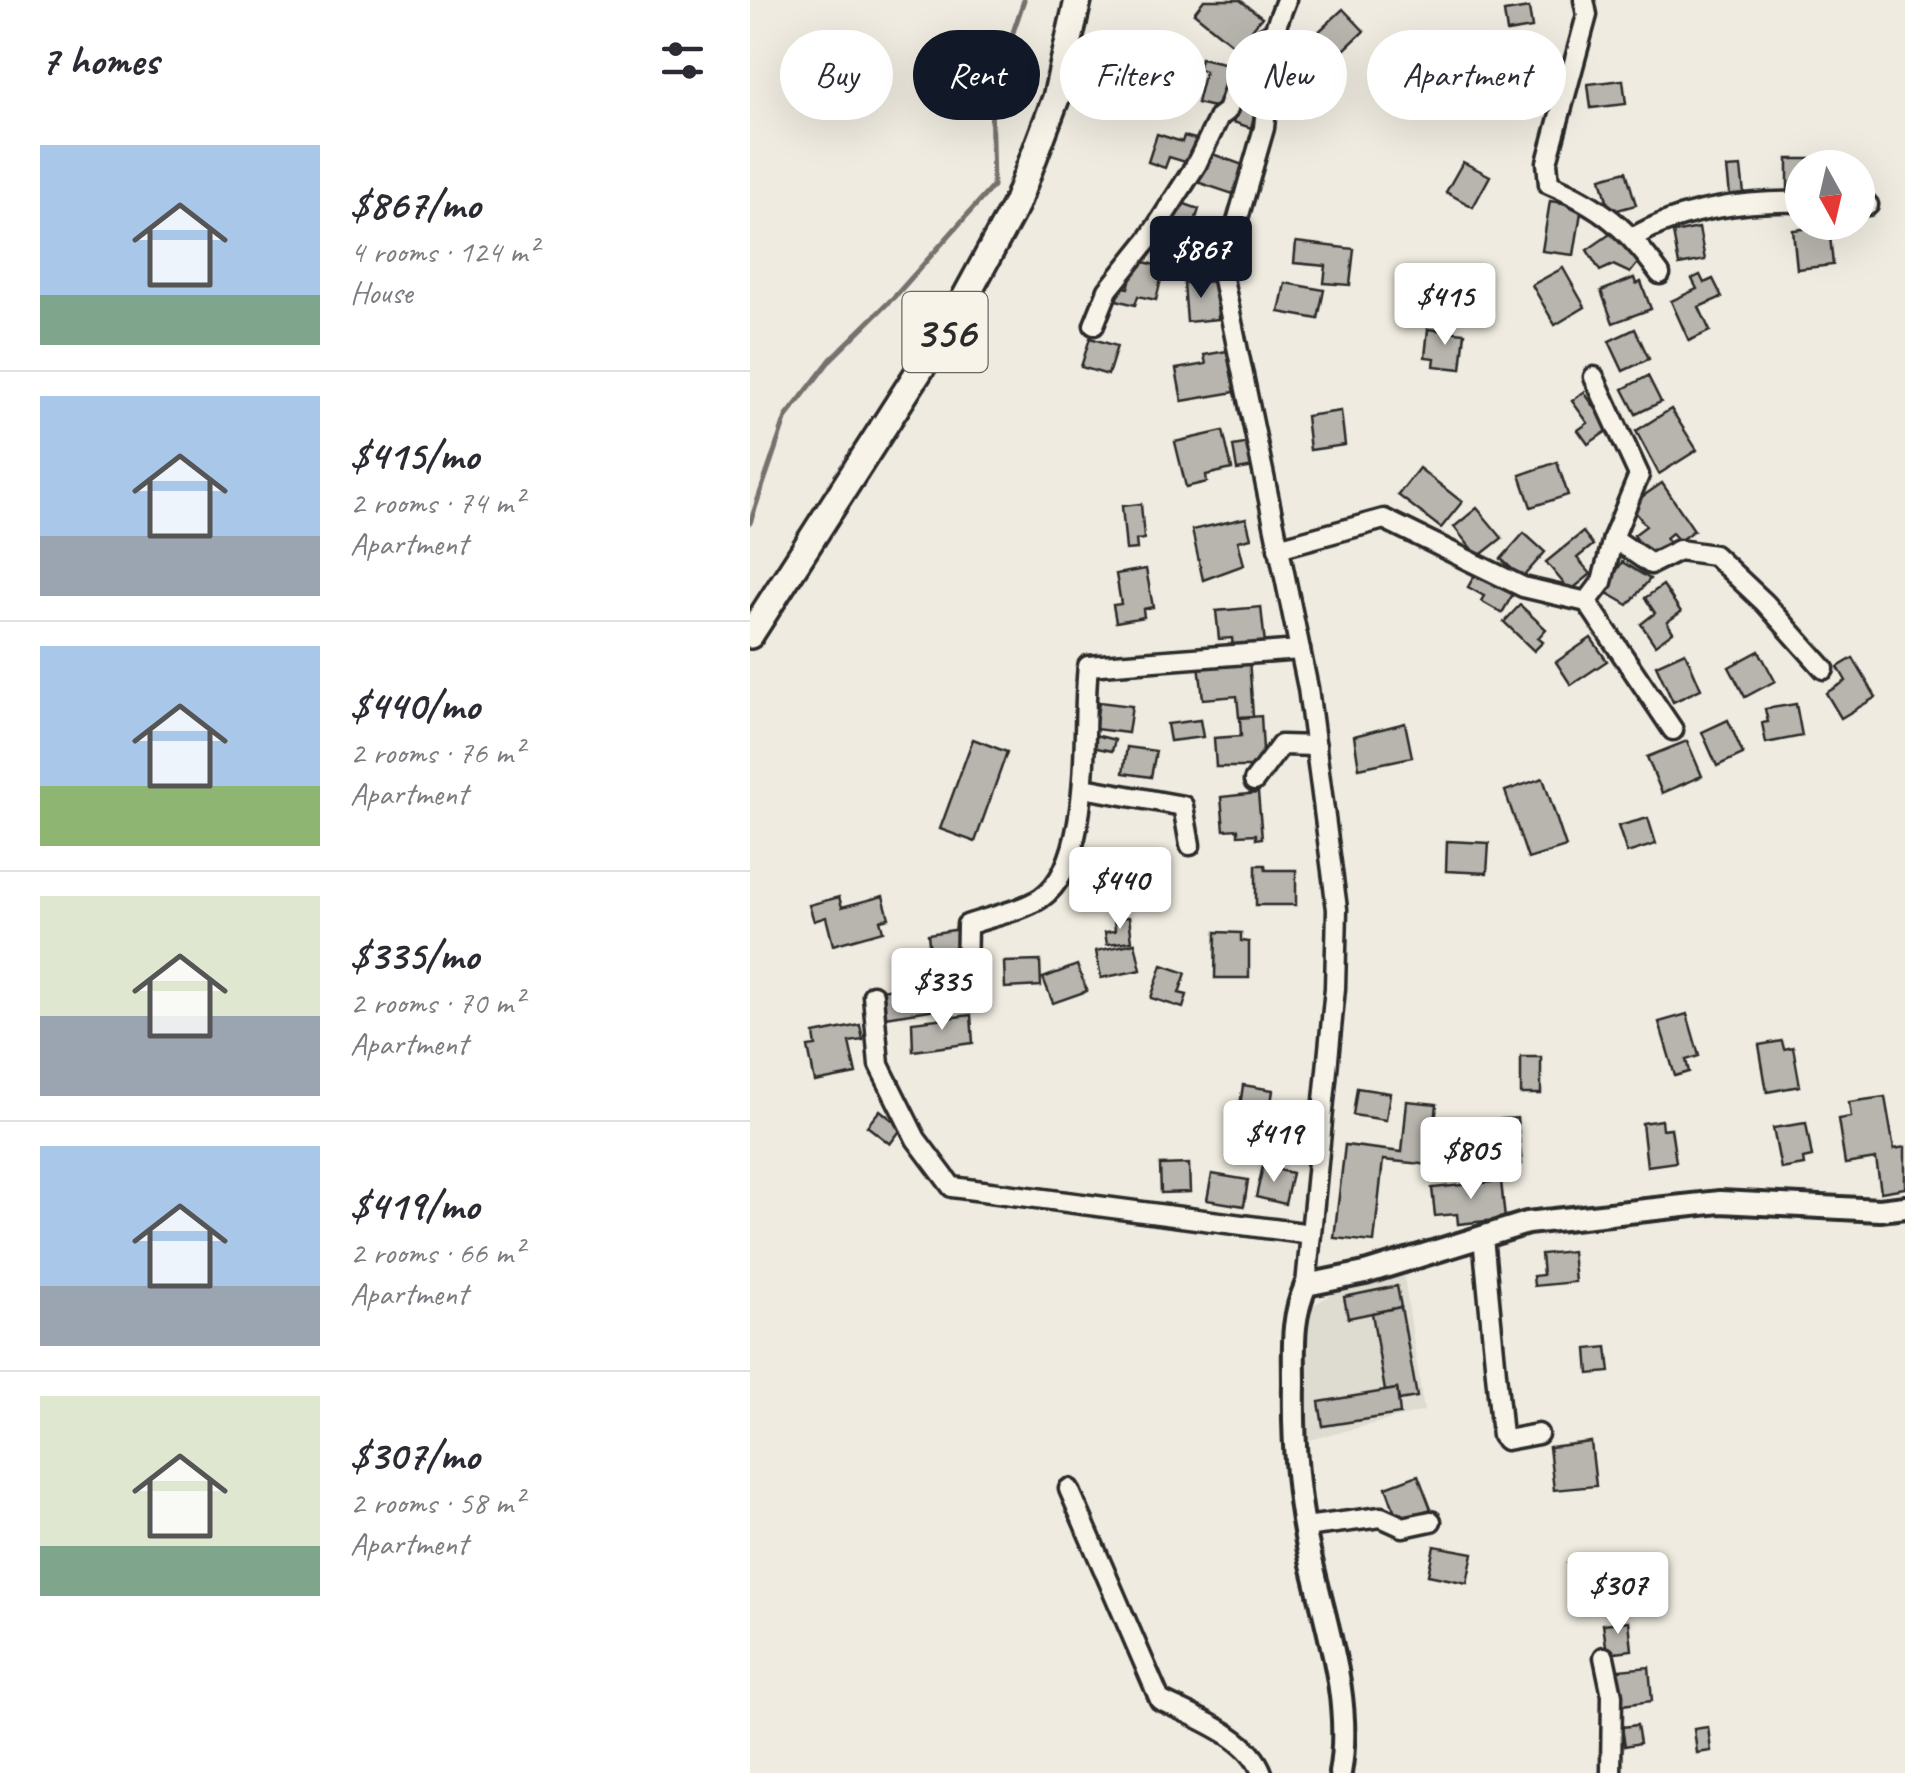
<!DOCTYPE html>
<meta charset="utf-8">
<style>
body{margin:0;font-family:Caveat,sans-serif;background:#f7f7f7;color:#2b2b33;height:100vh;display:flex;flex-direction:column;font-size:38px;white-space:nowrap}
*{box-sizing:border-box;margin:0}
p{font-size:32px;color:#7c7c81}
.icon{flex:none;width:55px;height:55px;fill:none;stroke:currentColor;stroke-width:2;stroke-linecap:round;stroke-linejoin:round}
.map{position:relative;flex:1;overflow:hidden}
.side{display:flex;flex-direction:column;background:#fff;width:750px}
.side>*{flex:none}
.guide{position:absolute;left:30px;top:30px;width:950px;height:90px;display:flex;gap:20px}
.needle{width:65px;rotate:172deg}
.buttons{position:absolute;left:1035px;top:150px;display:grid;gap:20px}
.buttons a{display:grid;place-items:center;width:90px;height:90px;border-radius:50%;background:#fff;box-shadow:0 10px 40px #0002;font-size:50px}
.price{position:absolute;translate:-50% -85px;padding:0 22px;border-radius:10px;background:#fff;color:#222;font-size:32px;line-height:65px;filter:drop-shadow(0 2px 5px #0008)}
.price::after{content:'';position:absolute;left:50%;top:60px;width:30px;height:22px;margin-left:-15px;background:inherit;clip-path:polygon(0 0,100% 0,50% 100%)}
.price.current{background:#111827;color:#fff}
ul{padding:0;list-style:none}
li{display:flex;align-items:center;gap:30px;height:250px;padding:0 40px}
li+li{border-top:2px solid #e1e1e2}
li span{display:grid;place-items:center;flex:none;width:280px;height:200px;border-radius:0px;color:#555}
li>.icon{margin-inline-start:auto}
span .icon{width:120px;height:120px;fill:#fffc;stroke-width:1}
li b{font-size:42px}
h2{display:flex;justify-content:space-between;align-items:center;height:120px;padding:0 40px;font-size:42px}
.chip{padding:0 35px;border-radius:45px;background:#fff;box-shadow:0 10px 40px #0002;font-size:35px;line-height:90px}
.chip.current{background:#111827;color:#fff}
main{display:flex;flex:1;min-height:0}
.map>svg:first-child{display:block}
</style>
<main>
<section class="side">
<h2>7 homes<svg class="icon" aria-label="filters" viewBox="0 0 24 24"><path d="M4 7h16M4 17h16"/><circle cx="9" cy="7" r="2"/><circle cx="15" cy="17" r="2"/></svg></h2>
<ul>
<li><span style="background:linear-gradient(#a9c7e8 75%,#7fa58c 0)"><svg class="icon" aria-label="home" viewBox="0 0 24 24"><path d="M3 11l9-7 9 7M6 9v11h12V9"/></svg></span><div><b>$867/mo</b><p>4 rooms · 124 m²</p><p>House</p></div></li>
<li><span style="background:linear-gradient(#a9c7e8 70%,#9aa5b1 0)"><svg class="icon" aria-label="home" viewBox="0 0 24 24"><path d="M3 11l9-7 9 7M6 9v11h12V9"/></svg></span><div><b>$415/mo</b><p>2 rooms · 74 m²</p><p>Apartment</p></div></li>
<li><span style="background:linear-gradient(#a9c7e8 70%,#8fb573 0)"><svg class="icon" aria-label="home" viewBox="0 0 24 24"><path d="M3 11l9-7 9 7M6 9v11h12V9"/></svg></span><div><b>$440/mo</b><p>2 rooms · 76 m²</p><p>Apartment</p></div></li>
<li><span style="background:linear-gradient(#dfe7d0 60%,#9aa5b1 0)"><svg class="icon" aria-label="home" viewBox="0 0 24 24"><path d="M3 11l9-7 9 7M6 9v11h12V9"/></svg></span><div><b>$335/mo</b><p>2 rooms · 70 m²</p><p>Apartment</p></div></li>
<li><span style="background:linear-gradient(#a9c7e8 70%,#9aa5b1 0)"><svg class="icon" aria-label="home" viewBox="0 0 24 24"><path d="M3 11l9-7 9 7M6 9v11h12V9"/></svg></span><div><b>$419/mo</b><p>2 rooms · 66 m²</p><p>Apartment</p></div></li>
<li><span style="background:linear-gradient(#dfe7d0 75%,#7fa58c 0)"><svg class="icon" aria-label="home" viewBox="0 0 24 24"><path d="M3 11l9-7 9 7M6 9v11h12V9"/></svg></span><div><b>$307/mo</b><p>2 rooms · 58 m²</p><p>Apartment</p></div></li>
</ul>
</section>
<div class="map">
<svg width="1155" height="1773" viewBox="0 0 1155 1773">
<rect width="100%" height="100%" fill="#efebe0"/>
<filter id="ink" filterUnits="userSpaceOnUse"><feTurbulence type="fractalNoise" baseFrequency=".01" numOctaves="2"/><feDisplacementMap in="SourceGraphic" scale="20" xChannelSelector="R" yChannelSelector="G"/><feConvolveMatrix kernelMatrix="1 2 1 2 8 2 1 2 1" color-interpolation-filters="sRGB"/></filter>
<g filter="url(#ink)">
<!-- built -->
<path fill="#dedbd1" d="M653,1270L674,1411L552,1442L550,1320L565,1304L590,1290Z"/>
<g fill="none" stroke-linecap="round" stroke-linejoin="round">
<!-- stream -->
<path stroke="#74726e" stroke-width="5" d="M0,523L36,417L81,359L147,294L243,186L241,97L274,0"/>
</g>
<!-- building -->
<g fill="#b8b5ae" stroke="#2b2b2b" stroke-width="2.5">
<path d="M454,0H490L512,17L487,48L444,13Z"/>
<path d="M779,8L782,28L757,32L754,12Z"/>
<path d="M593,9L614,31L592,52L585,44L579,49L565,35Z"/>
<path d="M451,58L487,66L476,110L447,103L455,71L448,69Z"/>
<path d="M873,80L876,104L841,108L838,84Z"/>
<path d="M490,88L510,92L501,128L477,120Z"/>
<path d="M407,134L432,142L434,136L449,140L442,164L419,157L415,168L398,162Z"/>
<path d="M457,152L493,165L483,194L447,182Z"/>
<path d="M1038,159H1070V168H1052V191H1038Z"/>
<path d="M713,162L740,176L723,207L696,192Z"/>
<path d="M991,167L994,194L980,196L977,168Z"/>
<path d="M876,171L886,205L860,212L851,178Z"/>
<path d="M800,201L832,206L824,255L792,251Z"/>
<path d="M429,202L449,209L439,241L418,235Z"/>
<path d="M1079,226L1083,265L1047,269L1043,230Z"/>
<path d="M949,228L955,260L929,265L923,233Z"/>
<path d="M863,232L892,258L880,273L863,265L850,271L837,250Z"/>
<path d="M546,242L604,249L600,285L574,283L576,266L544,263Z"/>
<path d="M386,260L414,267L406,300L388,296L385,305L363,299L366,285L378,288Z"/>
<path d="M813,268L835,307L805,325L782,285Z"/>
<path d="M950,275L954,283L963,279L972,297L949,307L960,331L939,341L921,301L947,289L942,279Z"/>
<path d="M884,278L886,284L891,282L901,309L863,323L851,291Z"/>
<path d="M466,281L468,319L437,322L434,283Z"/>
<path d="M535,283L574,290L568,319L529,312Z"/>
<path d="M678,329L715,333L711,369L684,366L685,358L675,357Z"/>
<path d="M885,329L899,359L873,371L859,341Z"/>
<path d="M340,338L367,346L358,375L331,367Z"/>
<path d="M477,351L485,392L432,401L426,369L456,364L454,355Z"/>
<path d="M898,376L911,402L886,414L873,389Z"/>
<path d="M834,392L860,429L838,444L828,430L838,423L822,401Z"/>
<path d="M921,409L947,450L909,474L886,431Z"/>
<path d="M591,411L595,445L560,450L556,416Z"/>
<path d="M473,431L482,469L456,475L457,482L436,487L425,442Z"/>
<path d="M500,443L504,467L487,470L483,446Z"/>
<path d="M807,462L818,495L781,507L770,475Z"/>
<path d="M669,468L712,502L691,528L648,495Z"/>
<path d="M912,483L944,530L929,541L922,533L916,538L919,543L899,558L884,535L896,526L880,505Z"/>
<path d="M391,504L394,539L386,540L387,549L376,550L372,506Z"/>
<path d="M727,508L752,538L728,557L704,527Z"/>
<path d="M496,518L501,538L488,541L494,565L453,580L442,530Z"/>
<path d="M833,532L843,545L827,558L841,574L820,591L796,562Z"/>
<path d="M774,533L795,552L772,578L751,559Z"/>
<path d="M872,562L900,579L878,605L854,591Z"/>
<path d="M396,569L403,607L393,609L394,617L366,622L363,605L371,604L366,574Z"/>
<path d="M726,573L763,594L752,613L731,601L734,596L718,587Z"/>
<path d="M913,585L931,612L917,622L923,632L905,645L891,624L905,613L895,598Z"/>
<path d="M770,605L796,629L788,638L793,642L784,651L754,622Z"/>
<path d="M511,607L515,644L483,647L482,638L469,639L466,611Z"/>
<path d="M841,638L857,661L821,685L806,662Z"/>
<path d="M1009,651L1025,681L995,697L979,667Z"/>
<path d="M935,652L951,689L923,702L906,665Z"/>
<path d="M499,658L503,716L489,717L487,696L453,699L449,664Z"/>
<path d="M1103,658L1126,697L1091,718L1076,693L1096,681L1088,667Z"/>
<path d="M349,702L382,706L378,733L345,729Z"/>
<path d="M1046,704L1052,736L1016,743L1012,723L1018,722L1015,709Z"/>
<path d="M511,716L514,767H466L464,738L491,736L490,718Z"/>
<path d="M450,720L453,737L420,741L417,724Z"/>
<path d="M978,720L993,754L967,766L952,732Z"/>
<path d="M655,723L662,757L609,768L604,736Z"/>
<path d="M345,735L365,740L362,751L342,747Z"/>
<path d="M223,739L257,752L225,842L190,829Z"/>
<path d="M937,741L952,776L912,793L897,757Z"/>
<path d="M377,747L406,751L401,777L373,773Z"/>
<path d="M793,778L816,847L778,859L755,791Z"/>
<path d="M508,793L512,838L506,839V834L488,835V829L474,830L471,797Z"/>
<path d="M898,818L906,844L877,853L868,826Z"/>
<path d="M697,841L739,843L737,873L696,871Z"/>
<path d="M384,859L419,866L411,906L379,899Z"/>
<path d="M506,865H515L516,870H546V905H506Z"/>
<path d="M133,896L139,918L130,920L133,931L83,945L76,917L64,921L59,905L89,897L92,907Z"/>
<path d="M379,917L382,941L357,944L355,932L365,931L364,918Z"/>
<path d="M210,929L213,946L180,952L178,934Z"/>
<path d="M466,932L491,933V941L499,942V978H465Z"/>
<path d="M385,943L391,970L351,978L346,951Z"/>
<path d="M290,961L291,986L255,988L254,962Z"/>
<path d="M327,965L337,991L303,1003L293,978Z"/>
<path d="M412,965L436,973L429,993L437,995L433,1008L401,998Z"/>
<path d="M183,981L187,1009L135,1017L131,990Z"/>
<path d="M937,1014L949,1056L936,1060L939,1072L925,1076L909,1022Z"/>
<path d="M221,1015L223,1043L163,1051L162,1022Z"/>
<path d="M110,1025L113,1040L99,1042L106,1074L65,1082L58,1047L66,1046L64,1034Z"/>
<path d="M1032,1041L1034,1049L1043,1047L1050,1086L1017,1092L1009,1045Z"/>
<rect x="771" y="1057" width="20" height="37"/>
<path d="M493,1085L523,1090L519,1117L489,1113Z"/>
<path d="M607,1088L640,1093L636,1120L603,1115Z"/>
<path d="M1135,1097L1144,1149L1155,1147V1188L1131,1192L1126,1159L1095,1164L1088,1119L1101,1117L1099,1102Z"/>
<path d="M657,1101L687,1104L684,1132L693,1133L689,1166L633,1160L624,1242L584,1238L595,1145L652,1152Z"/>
<path d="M130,1110L152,1128L140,1144L117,1126Z"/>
<path d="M546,1111L566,1112L559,1155L519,1152L521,1121L546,1122Z"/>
<path d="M767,1118L772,1164L746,1166L741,1120Z"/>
<path d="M911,1120L912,1129L921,1128L926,1162L897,1166L892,1123Z"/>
<path d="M1056,1123L1062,1157L1053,1159L1054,1165L1031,1169L1023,1128Z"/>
<path d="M439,1164L440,1192L411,1193L410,1165Z"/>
<path d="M513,1166L542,1173L535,1204L506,1197Z"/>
<path d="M462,1174L498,1180L494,1206L457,1200Z"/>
<path d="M751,1181L755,1219L708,1224L707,1214L685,1216L682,1188Z"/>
<path d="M822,1251L825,1282L784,1286L783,1276L793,1275L791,1254Z"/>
<path d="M647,1286L651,1307L598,1318L594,1297Z"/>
<path d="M651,1307L667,1397L649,1400L647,1389L635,1391L622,1313Z"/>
<path d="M857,1347L860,1372L839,1374L837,1349Z"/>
<path d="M647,1389L650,1414L573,1426L569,1402Z"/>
<path d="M841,1442L846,1486L804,1490L799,1447Z"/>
<path d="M668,1475L681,1509L648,1521L636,1487Z"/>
<path d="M684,1546L723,1553L717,1583L678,1575Z"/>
<path d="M850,1558L858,1602L833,1606L830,1587L821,1589L817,1564Z"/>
<path d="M879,1621L882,1650L857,1653L853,1624Z"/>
<path d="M899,1667L902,1701L872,1705L868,1670Z"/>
<path d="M887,1725L890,1743L875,1746L872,1727Z"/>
<path d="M958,1727L961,1751L947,1753L944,1729Z"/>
</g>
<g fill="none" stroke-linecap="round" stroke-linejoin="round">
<!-- minor casing -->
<g stroke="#2b2b2b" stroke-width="25">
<g id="minor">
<path d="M536,0L524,31L514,128L472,274L558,688L587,909L585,988L556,1285"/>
<path d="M834,0L837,15L797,162L799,184C851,206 877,228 910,274"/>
<path d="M1108,205H1118"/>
<path d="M884,237C931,209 998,200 1052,202"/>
<path d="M344,325L358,290L398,240L446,165L469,117L477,111L493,64L510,40L524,31"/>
<path d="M863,538L901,564L929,550L964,555L1015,603L1074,669"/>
<path d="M528,548L634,519L773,587L837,602L923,730"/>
<path d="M837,602L852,582L863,538L889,475L844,377"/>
<path d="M504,781L531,745L566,746"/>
<path d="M334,788L433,806L440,845"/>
<path d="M216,979L217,925C239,917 271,911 291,898C345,861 331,725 338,666L550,650"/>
<path d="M123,995L129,1065L166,1139L202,1187L561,1234"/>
<path d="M733,1237L752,1436L756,1440L788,1434"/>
<path d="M319,1489L410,1700C444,1717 499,1736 512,1773"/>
<path d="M555,1527L631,1517L653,1527L681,1521"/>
<path d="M854,1657L862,1695L861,1773"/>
</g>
</g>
<!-- tertiary casing -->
<g stroke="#2b2b2b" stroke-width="28">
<path id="tertiary" d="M590,1773C604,1695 571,1613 556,1537C546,1486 543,1435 544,1384C544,1347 541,1320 556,1285L615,1273L777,1223L970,1202L1130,1210L1155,1207"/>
</g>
<!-- primary casing -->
<g stroke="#2b2b2b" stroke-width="32">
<path id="primary" d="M0,635L209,309L266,204L306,98L328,0"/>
</g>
<!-- minor -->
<use href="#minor" stroke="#f7f3e8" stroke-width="18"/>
<!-- tertiary -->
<use href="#tertiary" stroke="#f7f3e8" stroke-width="20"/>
<!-- primary -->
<use href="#primary" stroke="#f7f3e8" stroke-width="25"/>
</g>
</g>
<g text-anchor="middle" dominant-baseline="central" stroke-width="8" stroke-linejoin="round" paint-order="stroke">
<!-- shield labels -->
<rect fill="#f7f3e8" stroke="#686764" stroke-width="2.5" x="152.5" y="292" width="85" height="80" rx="8"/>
<g font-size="45" font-weight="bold" fill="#2b2b2b">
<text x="195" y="332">356</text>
</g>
</g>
</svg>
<div class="buttons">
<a><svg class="needle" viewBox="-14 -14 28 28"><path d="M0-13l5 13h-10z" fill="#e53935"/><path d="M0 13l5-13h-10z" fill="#7c7c81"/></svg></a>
</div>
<b class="price current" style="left:451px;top:301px">$867</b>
<b class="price" style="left:695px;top:348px">$415</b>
<b class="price" style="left:370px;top:932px">$440</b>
<b class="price" style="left:192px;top:1033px">$335</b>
<b class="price" style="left:524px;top:1185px">$419</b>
<b class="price" style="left:721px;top:1202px">$805</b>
<b class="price" style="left:868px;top:1637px">$307</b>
<div class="guide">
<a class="chip">Buy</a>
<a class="chip current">Rent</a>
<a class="chip">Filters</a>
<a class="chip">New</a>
<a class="chip">Apartment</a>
</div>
</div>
</main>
